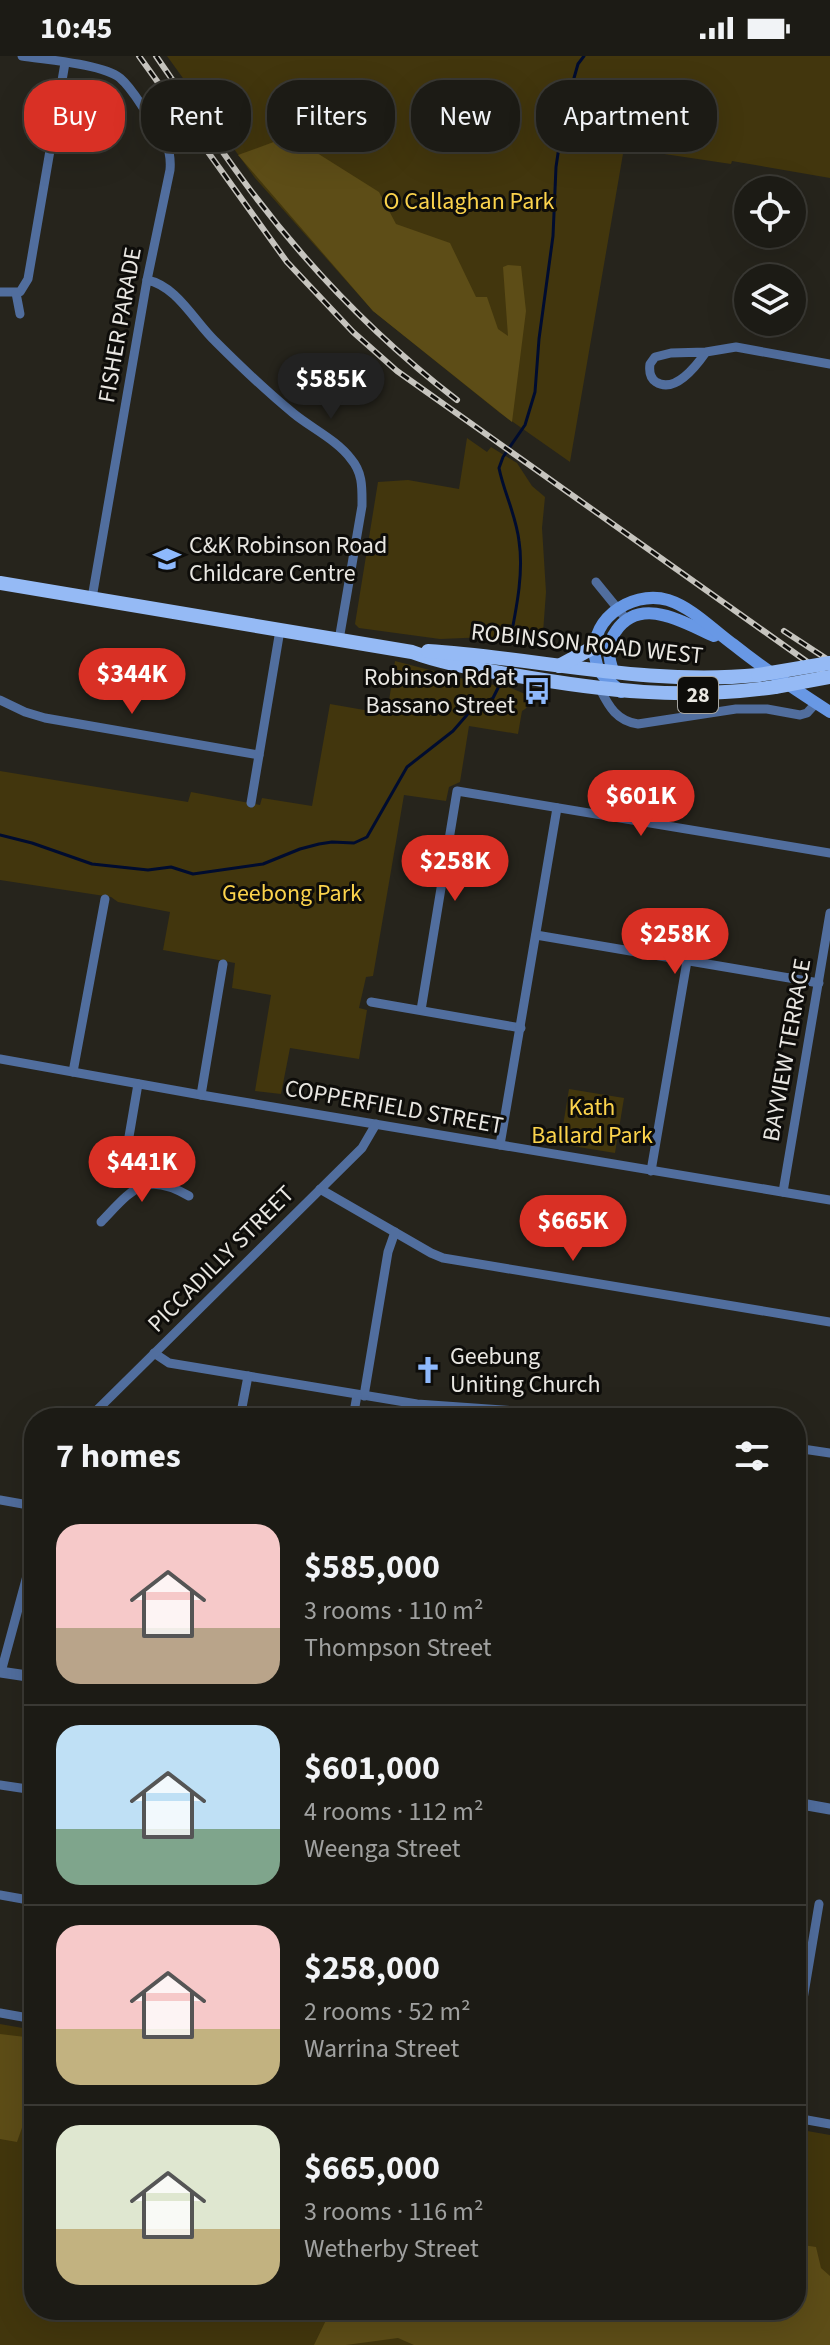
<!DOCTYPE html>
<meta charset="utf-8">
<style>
body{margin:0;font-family:"Source Sans 3",sans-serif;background:#25241e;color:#f1f3f6;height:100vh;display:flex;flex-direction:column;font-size:30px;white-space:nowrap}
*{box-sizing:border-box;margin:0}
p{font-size:26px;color:#a0a1a0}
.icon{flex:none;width:44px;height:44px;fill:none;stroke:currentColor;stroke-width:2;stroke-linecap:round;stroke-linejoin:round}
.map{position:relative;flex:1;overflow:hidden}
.side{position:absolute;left:24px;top:1352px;width:782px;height:912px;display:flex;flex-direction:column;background:#1c1b15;border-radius:32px;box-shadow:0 8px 32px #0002,0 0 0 2px #3a3934}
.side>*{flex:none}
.guide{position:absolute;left:24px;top:24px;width:782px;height:72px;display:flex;gap:16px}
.fabs{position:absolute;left:734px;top:120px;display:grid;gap:16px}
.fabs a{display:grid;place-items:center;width:72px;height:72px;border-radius:50%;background:#1c1b15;box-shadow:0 8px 32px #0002,0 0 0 2px #3a3934;font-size:40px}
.price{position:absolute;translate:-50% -68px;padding:0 18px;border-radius:28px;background:#d93025;color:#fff;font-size:26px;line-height:52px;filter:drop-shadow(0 2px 4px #0008)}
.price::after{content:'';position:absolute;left:50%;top:48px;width:24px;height:18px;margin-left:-12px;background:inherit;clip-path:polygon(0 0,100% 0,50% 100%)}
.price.active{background:#222;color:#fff}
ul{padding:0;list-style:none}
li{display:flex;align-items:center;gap:24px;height:200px;padding:0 32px}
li+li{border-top:2px solid #3a3934}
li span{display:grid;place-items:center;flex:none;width:224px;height:160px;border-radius:24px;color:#555}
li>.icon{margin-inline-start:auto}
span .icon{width:96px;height:96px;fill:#fffc;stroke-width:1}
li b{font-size:34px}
h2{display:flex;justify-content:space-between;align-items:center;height:96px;padding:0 32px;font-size:34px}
.chip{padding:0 28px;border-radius:32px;background:#1c1b15;box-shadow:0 8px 32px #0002,0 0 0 2px #3a3934;font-size:28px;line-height:72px}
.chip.active{background:#d93025;color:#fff}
.status{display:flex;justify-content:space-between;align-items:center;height:56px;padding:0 40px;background:#1c1b15;direction:ltr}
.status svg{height:22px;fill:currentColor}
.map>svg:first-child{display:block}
</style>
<div class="status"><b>10:45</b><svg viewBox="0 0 49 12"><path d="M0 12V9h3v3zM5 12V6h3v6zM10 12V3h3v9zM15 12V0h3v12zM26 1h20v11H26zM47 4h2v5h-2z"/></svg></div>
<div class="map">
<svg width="830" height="2289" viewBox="0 0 830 2289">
<rect width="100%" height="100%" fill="#26241c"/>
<!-- green -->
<g fill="#42360d">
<path d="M167,0H830V122L732,105L731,108L624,92L570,406L500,357L373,255L255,122Z"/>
<path d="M467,382L487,396L491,391L517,407L532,430L545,441L542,472L546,536L542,590L488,581L440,583L359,572L355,568L378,426L408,424L459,433Z"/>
<path d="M395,605L472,625L511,632L532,641C530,647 528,652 522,655L518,678L469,670L460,726L449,731L446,745L404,739L373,920L366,921L359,952L367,954L359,1003L290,992L281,1038L255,1035L271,939L232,932L235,907L163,894L170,856L118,846L111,841L0,824V715L188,746L191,736L260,749L262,742L312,750L330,648L387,658Z"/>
<path d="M569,1033L624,1042L615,1097L560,1088Z"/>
<path d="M0,1968L34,1974V2254H796V2073L830,2079V2289H0Z"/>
</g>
<!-- forest -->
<g fill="#5d4d17">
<path d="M290,80L379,136L396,168L450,187L476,241H487L498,273L508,280L503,211L508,209L521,210L526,255L512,366L373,255L238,99Z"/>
<path d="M0,1978L34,1982V2066L33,2063H25L17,2086L0,2083Z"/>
<path d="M796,2188L816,2191L821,2212L830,2220V2289H414L398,2282L346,2289H314L331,2254H380L384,2256L389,2254H613L668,2259L681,2254H796Z"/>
</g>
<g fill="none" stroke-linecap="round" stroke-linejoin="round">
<!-- stream -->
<g stroke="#000c2f" stroke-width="3">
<path d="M510,585C516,554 524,517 519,485C516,459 504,437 499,412L503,401L525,369L535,336L539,283L553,180L556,111L564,57L578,8L584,0"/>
<path d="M0,779L32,787L92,808L148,814L171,811L193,818L263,808L300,793L319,788L332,786L354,787L367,781L407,711L453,675L473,652L493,642L499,630"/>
</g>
<!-- minor -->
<g stroke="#516e9e" stroke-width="9">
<path d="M22,0C47,4 102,8 120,22C133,33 141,50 151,63C163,80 172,92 170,114L147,224L92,542"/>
<path d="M147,224C177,230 194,265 215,285C240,310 265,334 293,357C311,372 337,384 351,403C363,417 362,432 362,450L339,584"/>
<path d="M0,236H20L28,223L65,7"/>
<path d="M16,237L20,258"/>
<path d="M706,296C697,309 675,338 656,326C650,322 649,315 650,308L655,301L671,297L706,296L736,291L830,308"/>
<path d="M596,526L627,564"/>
<path d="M600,633C609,651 617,665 638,668L736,653H767L800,659L807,657L816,647"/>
<path d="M0,644L25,656L45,662L259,699"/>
<path d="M251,747L280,574"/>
<path d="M536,879L819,927"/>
<path d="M371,946L521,972"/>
<path d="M421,954L457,735L830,797"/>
<path d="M0,1003L201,1039L830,1144"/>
<path d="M73,1016L105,843"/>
<path d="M201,1039L223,908"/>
<path d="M500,1089L557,752"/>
<path d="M125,1104L138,1028"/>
<path d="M651,1115L687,905"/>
<path d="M320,1133L431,1197L443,1202L830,1266"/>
<path d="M783,1136L830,857"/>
<path d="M101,1166C132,1134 144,1114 189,1140"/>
<path d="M154,1297L169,1307L417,1348L615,1362"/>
<path d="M364,1340L388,1196L395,1176"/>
<path d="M89,1362L362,1092L376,1068"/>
<path d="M240,1362L248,1320"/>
<path d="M353,1362L357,1339"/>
<path d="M796,1392L830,1397"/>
<path d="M0,1444L34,1450"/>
<path d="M1,1616L34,1494"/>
<path d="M0,1729L34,1734"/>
<path d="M0,1839L34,1845"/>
<path d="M0,1957L34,1963"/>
<path d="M796,1985L819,1848"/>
<path d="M796,2062L830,2068"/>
</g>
<!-- tertiary -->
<g stroke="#516e9e" stroke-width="11">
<path d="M0,1616L34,1621"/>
<path d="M796,1747L830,1753"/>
</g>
<!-- secondary -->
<g stroke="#6898e5" stroke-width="12">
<path d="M614,617C608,603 607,587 616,575C641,539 684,567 714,580"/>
<path d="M621,636C613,627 601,622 597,609C583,567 630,533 668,544C693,552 713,574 734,589C764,613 797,635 830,656"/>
</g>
<!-- primary -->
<g stroke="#95baf5" stroke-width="14">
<path d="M0,527L412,596C444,608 479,613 513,619C605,635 682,644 775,631"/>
<path d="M428,595C539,602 645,630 758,619"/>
<path d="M559,610L596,590"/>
</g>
<!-- rail casing -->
<g stroke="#c6c4be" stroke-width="6">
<g id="rail">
<path d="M139,0L287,206L353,276L397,315L830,622"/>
<path d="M156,0C187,45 218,91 251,135C310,213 380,285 457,344"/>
<path d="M784,575L830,605"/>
</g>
</g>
<!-- rail -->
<use href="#rail" stroke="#0e0d0a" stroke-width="3" stroke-dasharray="9" stroke-linecap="butt"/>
<!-- primary-bridge -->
<g stroke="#95baf5" stroke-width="14">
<path d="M758,619L830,607"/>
<path d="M775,631L830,621"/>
</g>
</g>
<!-- icons -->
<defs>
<g id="school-bare" transform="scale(2.16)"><path d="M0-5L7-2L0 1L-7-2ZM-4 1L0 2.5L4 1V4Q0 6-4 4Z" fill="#8eb9fc" stroke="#0e0d0a" stroke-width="2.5" paint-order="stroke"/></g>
<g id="bus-bare" transform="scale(2.16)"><path d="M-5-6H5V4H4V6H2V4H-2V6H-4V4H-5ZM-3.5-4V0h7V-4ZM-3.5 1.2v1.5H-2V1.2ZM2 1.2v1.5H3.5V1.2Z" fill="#8eb9fc" stroke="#0e0d0a" stroke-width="2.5" paint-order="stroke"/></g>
<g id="church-bare" transform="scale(2.16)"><path d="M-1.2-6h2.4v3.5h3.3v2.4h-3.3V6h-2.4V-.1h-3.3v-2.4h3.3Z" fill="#8eb9fc" stroke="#0e0d0a" stroke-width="2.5" paint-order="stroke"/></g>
</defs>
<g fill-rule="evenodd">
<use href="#school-bare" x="167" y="503"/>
<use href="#bus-bare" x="537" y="635"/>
<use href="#church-bare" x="428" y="1314"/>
</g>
<g text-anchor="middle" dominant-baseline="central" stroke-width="6" stroke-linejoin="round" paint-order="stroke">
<!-- shield labels -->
<rect fill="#0e0d0a" stroke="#a7a6a1" stroke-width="2" x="678" y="621" width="40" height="36" rx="6"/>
<g font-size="22" font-weight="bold" fill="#e9e7e2">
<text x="698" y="639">28</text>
</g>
<!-- park labels -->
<g font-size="24" fill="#fbd34c" stroke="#0e0d0a">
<text x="469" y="145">O Callaghan Park</text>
<text x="292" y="837">Geebong Park</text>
<text x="592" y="1051">Kath<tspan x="592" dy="28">Ballard Park</tspan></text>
</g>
<!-- street labels -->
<g font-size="24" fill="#e9e7e2" stroke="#0e0d0a">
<text transform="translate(120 269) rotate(-80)">FISHER PARADE</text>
<text transform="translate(587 588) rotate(6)">ROBINSON ROAD WEST</text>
<text transform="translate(787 994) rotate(-80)">BAYVIEW TERRACE</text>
<text transform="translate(394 1051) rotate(10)">COPPERFIELD STREET</text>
<text transform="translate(221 1203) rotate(-45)">PICCADILLY STREET</text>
</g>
<!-- poi labels -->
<g font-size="24" fill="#e9e7e2" stroke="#0e0d0a" text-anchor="start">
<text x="189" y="489">C&amp;K Robinson Road<tspan x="189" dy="28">Childcare Centre</tspan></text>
<text x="515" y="621" text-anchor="end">Robinson Rd at<tspan x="515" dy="28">Bassano Street</tspan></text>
<text x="450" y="1300">Geebung<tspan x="450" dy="28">Uniting Church</tspan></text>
</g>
</g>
</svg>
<div class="fabs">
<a><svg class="icon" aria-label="locate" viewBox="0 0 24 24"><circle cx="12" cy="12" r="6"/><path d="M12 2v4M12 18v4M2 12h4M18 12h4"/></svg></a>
<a><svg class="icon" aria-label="layers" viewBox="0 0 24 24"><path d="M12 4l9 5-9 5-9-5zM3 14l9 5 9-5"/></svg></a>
</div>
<b class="price active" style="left:331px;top:365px">$585K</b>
<b class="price" style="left:132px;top:660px">$344K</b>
<b class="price" style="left:641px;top:782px">$601K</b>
<b class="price" style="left:455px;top:847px">$258K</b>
<b class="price" style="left:675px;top:920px">$258K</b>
<b class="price" style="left:142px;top:1148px">$441K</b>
<b class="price" style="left:573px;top:1207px">$665K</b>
<div class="guide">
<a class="chip active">Buy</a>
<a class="chip">Rent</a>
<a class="chip">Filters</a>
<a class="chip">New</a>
<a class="chip">Apartment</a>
</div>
<section class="side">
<h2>7 homes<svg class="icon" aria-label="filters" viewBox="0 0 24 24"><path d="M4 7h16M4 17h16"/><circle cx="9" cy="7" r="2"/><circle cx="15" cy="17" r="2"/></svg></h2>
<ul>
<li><span style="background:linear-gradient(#f6c9c9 65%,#b9a48a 0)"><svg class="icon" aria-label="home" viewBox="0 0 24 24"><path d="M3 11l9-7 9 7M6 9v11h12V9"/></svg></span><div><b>$585,000</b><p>3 rooms · 110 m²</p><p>Thompson Street</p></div></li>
<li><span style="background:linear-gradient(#bfe0f5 65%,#7fa58c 0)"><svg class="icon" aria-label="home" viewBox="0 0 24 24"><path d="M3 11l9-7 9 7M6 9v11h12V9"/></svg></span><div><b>$601,000</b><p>4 rooms · 112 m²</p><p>Weenga Street</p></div></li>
<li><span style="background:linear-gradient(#f6c9c9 65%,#c2b280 0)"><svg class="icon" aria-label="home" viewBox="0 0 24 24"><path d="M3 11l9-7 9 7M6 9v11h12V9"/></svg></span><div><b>$258,000</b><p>2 rooms · 52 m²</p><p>Warrina Street</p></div></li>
<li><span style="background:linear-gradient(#dfe7d0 65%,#c2b280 0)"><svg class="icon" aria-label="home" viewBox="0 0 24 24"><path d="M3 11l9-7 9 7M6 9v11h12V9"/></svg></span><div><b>$665,000</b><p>3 rooms · 116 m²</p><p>Wetherby Street</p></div></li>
</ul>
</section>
</div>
